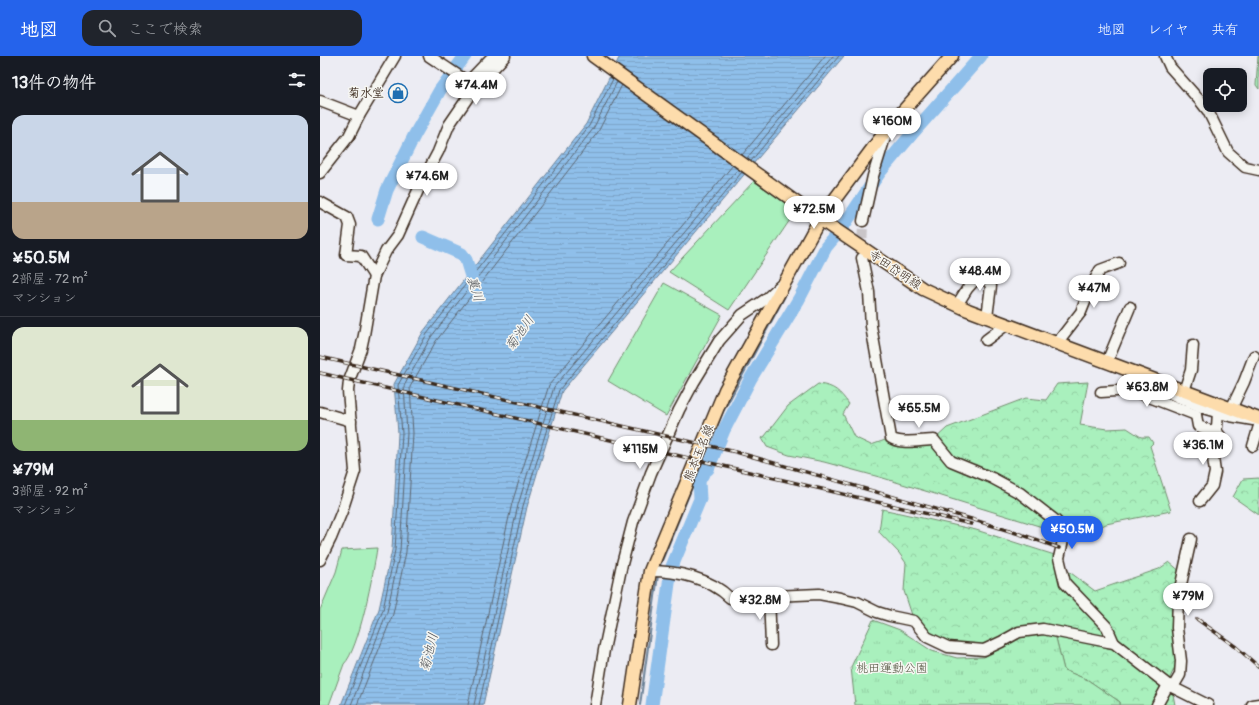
<!DOCTYPE html>
<html lang="ja">
<meta charset="utf-8">
<style>
body{margin:0;font-family:Pangolin,"Klee One",sans-serif;background:#20242c;color:#f1f3f6;height:100vh;display:flex;flex-direction:column;font-size:15px;white-space:nowrap}
*{box-sizing:border-box;margin:0}
p{font-size:13px;color:#9ea1a6}
.icon{flex:none;width:22px;height:22px;fill:none;stroke:currentColor;stroke-width:2;stroke-linecap:round;stroke-linejoin:round}
.map{position:relative;flex:1;overflow:hidden}
.drawer{display:flex;flex-direction:column;background:#171b24;width:320px}
.drawer>*{flex:none}
.fabs{position:absolute;left:883px;top:12px;display:grid;gap:8px}
.fabs a{display:grid;place-items:center;width:44px;height:44px;border-radius:8px;background:#171b24;box-shadow:0 2px 10px #0003;font-size:20px}
.price{position:absolute;translate:-50% -34px;padding:0 9px;border-radius:14px;background:#fff;color:#222;font-size:13px;line-height:26px;filter:drop-shadow(0 1px 2px #0008)}
.price::after{content:'';position:absolute;left:50%;top:24px;width:12px;height:9px;margin-left:-6px;background:inherit;clip-path:polygon(0 0,100% 0,50% 100%)}
.price.on{background:#2563eb;color:#fff}
ul{padding:0;list-style:none}
li{display:grid;align-content:center;gap:8px;height:212px;padding:0 12px}
li+li{border-top:1px solid #363941}
li span{display:grid;place-items:center;height:124px;border-radius:12px;color:#555}
li>.icon{margin-inline-start:auto}
span .icon{width:72px;height:72px;fill:#fffc;stroke-width:1}
li b{font-size:17px}
h2{display:flex;justify-content:space-between;align-items:center;height:48px;padding:0 12px;font-size:17px}
header{display:flex;align-items:center;gap:24px;box-sizing:border-box;height:56px;padding:0 20px;background:#2563eb;color:#fff}
header strong{font-size:19px}
nav{display:flex;gap:22px;margin-inline-start:auto;font-size:14px}
.search{width:280px;height:36px;background:#20242c;display:flex;align-items:center;gap:10px;box-sizing:border-box;padding:0 14px;border-radius:12px;color:#9ea1a6;font-size:15px}
main{display:flex;flex:1;min-height:0}
.map>svg:first-child{display:block}
</style>
<header>
<strong>地図</strong>
<div class="search"><svg class="icon" aria-label="search" viewBox="0 0 24 24"><circle cx="10" cy="10" r="6"/><path d="M15 15l6 6"/></svg>ここで検索</div>
<nav><a>地図</a><a>レイヤ</a><a>共有</a></nav>
</header>
<main>
<section class="drawer">
<h2>13件の物件<svg class="icon" aria-label="filters" viewBox="0 0 24 24"><path d="M4 7h16M4 17h16"/><circle cx="9" cy="7" r="2"/><circle cx="15" cy="17" r="2"/></svg></h2>
<ul>
<li><span style="background:linear-gradient(#c9d6e8 70%,#b9a48a 0)"><svg class="icon" aria-label="home" viewBox="0 0 24 24"><path d="M3 11l9-7 9 7M6 9v11h12V9"/></svg></span><div><b>¥50.5M</b><p>2部屋 · 72 m²</p><p>マンション</p></div></li>
<li><span style="background:linear-gradient(#dfe7d0 75%,#8fb573 0)"><svg class="icon" aria-label="home" viewBox="0 0 24 24"><path d="M3 11l9-7 9 7M6 9v11h12V9"/></svg></span><div><b>¥79M</b><p>3部屋 · 92 m²</p><p>マンション</p></div></li>
</ul>
</section>
<div class="map">
<svg width="939" height="649" viewBox="0 0 939 649">
<defs>
<pattern id="forest-crowns" width="20" height="18" patternUnits="userSpaceOnUse"><rect width="20" height="18" fill="#a9f0bd"/><path d="M2 6a3 3 0 1 1 6 0M12 15a3 3 0 1 1 6 0" fill="none" stroke="#92cea2"/></pattern>
<pattern id="park-tufts" width="24" height="20" patternUnits="userSpaceOnUse"><rect width="24" height="20" fill="#a9f0bd"/><path d="M3 7l-1-3M5 7V3M7 7l1-3M15 17l-1-3M17 17v-4M19 17l1-3" fill="none" stroke="#92cea2"/></pattern>
<pattern id="water-rules" width="6" height="5" patternUnits="userSpaceOnUse"><rect width="6" height="5" fill="#8fbfea"/><path d="M0 2.5h6" fill="none" stroke="#7ca4c8"/></pattern>
</defs>
<rect width="100%" height="100%" fill="#ececf3"/>
<filter id="ink" filterUnits="userSpaceOnUse"><feTurbulence type="fractalNoise" baseFrequency=".025" numOctaves="2"/><feDisplacementMap in="SourceGraphic" scale="8" xChannelSelector="R" yChannelSelector="G"/><feConvolveMatrix kernelMatrix="1 2 1 2 8 2 1 2 1" color-interpolation-filters="sRGB"/></filter>
<g filter="url(#ink)">
<!-- grass -->
<g fill="#a9f0bd" stroke="#728d6e">
<path d="M434,125L476,155L409,254L349,216Z"/>
<path d="M344,227L402,259L346,360L288,325Z"/>
<path d="M57,492C54,514 39,594 24,608L9,649H0V554L16,516L22,494Z"/>
</g>
<!-- forest -->
<g fill="url(#forest-crowns)" stroke="#728d6e">
<path d="M938,0H939V33L936,29Z"/>
<path d="M768,326L760,369L787,373L807,372L821,381H829L833,387L830,390L851,455L786,468L758,482L563,422L504,406L469,399L447,391L442,382L445,380L468,350L498,328C515,330 519,335 529,348L523,358L534,381L551,389L571,382L614,384L627,372L706,342L726,344L737,328Z"/>
<path d="M939,422V459L913,441L923,423Z"/>
<path d="M562,453L656,474L744,502L747,514L775,535L839,513L849,506L861,516L854,529L852,563L853,583L857,606L850,622L855,649H800V646L768,624L744,614L736,582L664,594L628,591L594,565L584,535L586,507L579,497L559,476Z"/>
</g>
<!-- park -->
<path fill="url(#park-tufts)" stroke="#728d6e" d="M553,564L580,574L612,595L637,602L664,601L683,588L699,576L723,573L736,582L744,614L768,624L800,646V649H535L531,611Z"/>
<!-- water -->
<path fill="url(#water-rules)" stroke="#6d8398" d="M300,0H524L242,335L207,451L163,649H21L59,553L72,494L78,377L74,328L103,276L266,68Z"/>
<g fill="none" stroke-linecap="round" stroke-linejoin="round">
<!-- shore -->
<g stroke="#5d6670" stroke-width="1">
<path d="M422,99L505,0"/>
<path d="M427,102L513,0"/>
<path d="M431,105L519,0"/>
<path d="M25,649L63,554L75,494L82,377L78,329L107,278L269,70L293,23"/>
<path d="M31,649L67,556L80,495L87,377L84,330L111,281L273,73L297,26"/>
<path d="M37,649L73,558L86,496L93,377L90,331L116,285L278,76L302,29"/>
<path d="M148,649L192,447L229,329L413,109"/>
<path d="M154,649L198,449L234,331L418,113"/>
<path d="M159,649L203,450L239,334L422,116"/>
</g>
<!-- stream -->
<g stroke="#6d8398" stroke-width="2">
<path d="M339,512L403,356L465,240"/>
<path d="M320,649L338,519"/>
</g>
<!-- river -->
<g stroke="#8fbfea" stroke-width="13">
<path d="M58,163L67,134L94,80L120,34L145,0"/>
<path d="M103,181L142,198L146,204L155,233"/>
<path d="M332,649L351,513L380,443L379,425L384,416L388,413L404,374L431,322L479,243L506,191L522,172L560,116L592,78L661,0"/>
</g>
<!-- minor-tunnel -->
<path stroke="#c9c5c8" stroke-width="10" stroke-dasharray="10 5" stroke-linecap="butt" d="M542,198L543,165"/>
<!-- minor casing -->
<g stroke="#3b2a1e" stroke-width="13">
<g id="minor">
<path d="M109,0L148,26L170,3L176,0"/>
<path d="M845,0L850,11L881,46L888,55L908,96L925,111L939,114"/>
<path d="M0,45L39,60"/>
<path d="M0,117L29,80L39,60L75,0"/>
<path d="M0,146L27,161L30,169L26,199L41,200L54,220"/>
<path d="M543,165L553,120L566,78"/>
<path d="M542,202L549,236L551,270L571,382C581,389 602,384 614,384L631,405L672,422L700,437L736,465L742,472L744,480L739,502L745,527L787,571L794,587"/>
<path d="M637,249L647,233L656,223L667,224L671,230L667,261"/>
<path d="M666,284L686,269"/>
<path d="M737,287L761,256L771,231L780,214L799,207"/>
<path d="M787,306L810,251"/>
<path d="M825,325L860,342L886,353L910,360L933,364"/>
<path d="M864,335L871,314L873,289"/>
<path d="M781,336L811,334L876,359"/>
<path d="M911,353L924,326L934,300"/>
<path d="M0,356L31,365"/>
<path d="M876,359L878,370L892,375L897,371L898,356"/>
<path d="M933,390L939,370"/>
<path d="M880,445L892,430L895,416L893,402L900,389V380L895,373"/>
<path d="M0,504L11,482L22,455L35,415L28,335L29,325L41,293L44,279L54,220L66,195L78,179L100,130L118,96L129,69L153,34L185,0"/>
<path d="M330,515C357,515 390,522 410,542L499,538L520,542L537,546L557,556L570,560L594,565L607,581L628,591L664,594L681,586L699,576L723,573L788,586L794,587L848,629L888,649"/>
<path d="M449,540L451,589"/>
<path d="M853,631L860,619L861,605L857,572L858,542L871,483"/>
<path d="M275,649L284,594L302,508L313,466L331,417L359,354L374,326L399,285L422,259L446,243L461,229"/>
<path d="M837,649L848,629"/>
<path d="M932,649L939,648"/>
</g>
</g>
<!-- major casing -->
<g stroke="#3b2a1e" stroke-width="15">
<g id="major">
<path d="M273,0L488,155L603,233L648,254L939,363"/>
<path d="M310,649L330,515L405,334L500,163L568,72L632,0"/>
</g>
</g>
<!-- minor -->
<use href="#minor" stroke="#f6f6f2" stroke-width="10"/>
<!-- major -->
<use href="#major" stroke="#fddcac" stroke-width="12"/>
<!-- rail casing -->
<g stroke="#3b2a1e" stroke-width="3.5">
<g id="rail">
<path d="M0,301L416,396L651,463L706,480L739,492"/>
<path d="M0,317L412,412L651,468"/>
<path d="M877,563L916,591L938,610"/>
</g>
</g>
<!-- rail -->
<use href="#rail" stroke="#f6f6f2" stroke-width="2" stroke-dasharray="6" stroke-linecap="butt"/>
</g>
</g>
<!-- icons -->
<defs>
<g id="shop-ring" transform="scale(1)"><circle r="9.5" fill="#f6f6f2" stroke="#1f6fb2" stroke-width="1.5"/><path d="M-5-2.5h2.3a2.7 3.5 0 0 1 5.4 0H5L5.5 6h-11ZM-1.5-2.5h3a1.5 2.3 0 0 0-3 0Z" fill="#1f6fb2"/></g>
</defs>
<g fill-rule="evenodd">
<use href="#shop-ring" x="78" y="37"/>
</g>
<g text-anchor="middle" dominant-baseline="central" stroke-width="3" stroke-linejoin="round" paint-order="stroke">
<!-- poi labels -->
<g font-size="12" font-weight="bold" fill="#3b2a1e" stroke="#f6f6f2" text-anchor="end">
<text x="64" y="37">菊水堂</text>
</g>
<!-- street labels -->
<g font-size="12" fill="#3b2a1e" stroke="#f6f6f2">
<text transform="translate(575 214) rotate(34)">寺田岱明線</text>
<text transform="translate(379 397) rotate(-68)">熊本玉名線</text>
</g>
<!-- park labels -->
<g font-size="12" fill="#51523e" stroke="#f6f6f2">
<text x="572" y="612">桃田運動公園</text>
</g>
<!-- water labels -->
<g font-size="13" font-style="italic" fill="#54575b" stroke="#f6f6f2">
<text transform="translate(155 233) rotate(73)">裏川</text>
<text transform="translate(200 277) rotate(-55)">菊池川</text>
<text transform="translate(109 596) rotate(-76)">菊池川</text>
</g>
</g>
</svg>
<div class="fabs">
<a><svg class="icon" aria-label="locate" viewBox="0 0 24 24"><circle cx="12" cy="12" r="6"/><path d="M12 2v4M12 18v4M2 12h4M18 12h4"/></svg></a>
</div>
<b class="price" style="left:156px;top:50px">¥74.4M</b>
<b class="price" style="left:572px;top:86px">¥160M</b>
<b class="price" style="left:107px;top:141px">¥74.6M</b>
<b class="price" style="left:494px;top:174px">¥72.5M</b>
<b class="price" style="left:660px;top:236px">¥48.4M</b>
<b class="price" style="left:774px;top:253px">¥47M</b>
<b class="price" style="left:827px;top:352px">¥63.8M</b>
<b class="price" style="left:599px;top:373px">¥65.5M</b>
<b class="price" style="left:883px;top:410px">¥36.1M</b>
<b class="price" style="left:320px;top:414px">¥115M</b>
<b class="price on" style="left:752px;top:494px">¥50.5M</b>
<b class="price" style="left:868px;top:561px">¥79M</b>
<b class="price" style="left:440px;top:565px">¥32.8M</b>
</div>
</main>
